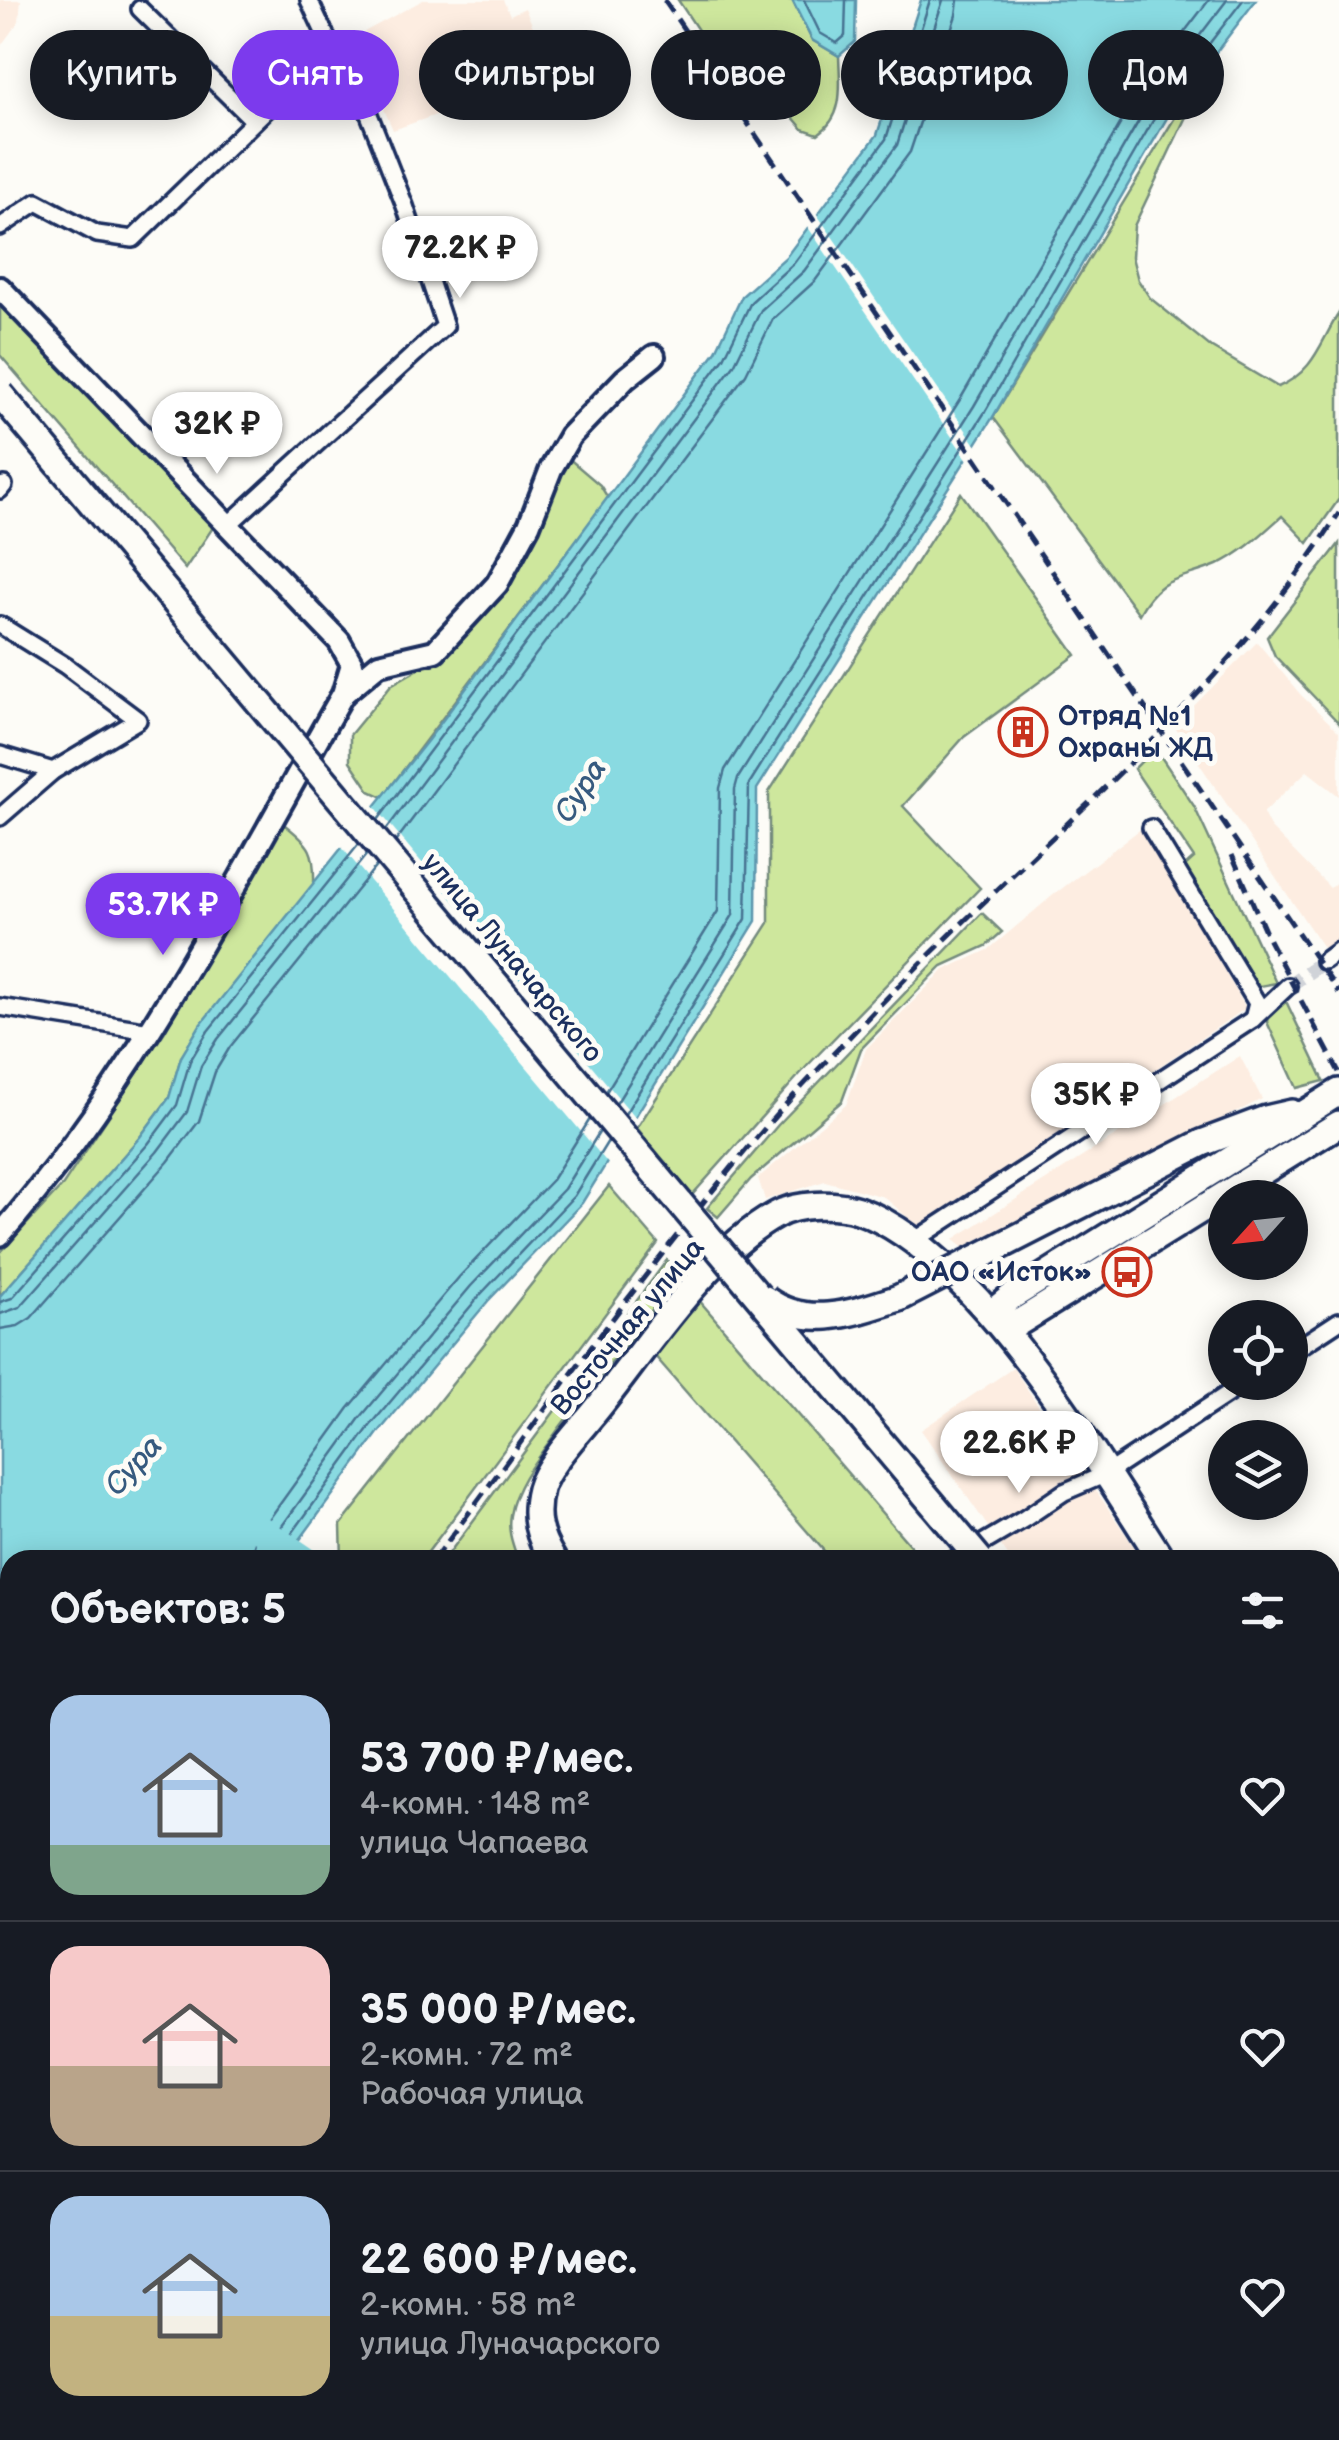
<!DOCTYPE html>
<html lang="ru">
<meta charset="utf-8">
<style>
body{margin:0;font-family:"Balsamiq Sans",sans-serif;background:#20242c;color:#f1f3f6;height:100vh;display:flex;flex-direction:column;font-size:38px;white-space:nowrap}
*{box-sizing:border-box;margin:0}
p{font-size:32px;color:#9ea1a6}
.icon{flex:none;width:55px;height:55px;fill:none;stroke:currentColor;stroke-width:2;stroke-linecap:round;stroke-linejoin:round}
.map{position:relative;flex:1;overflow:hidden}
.sheet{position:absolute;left:0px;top:1550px;width:1340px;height:890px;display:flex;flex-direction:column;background:#171b24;border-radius:30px 30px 0 0;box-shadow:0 5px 25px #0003}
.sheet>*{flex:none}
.guide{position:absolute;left:30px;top:30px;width:1280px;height:90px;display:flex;gap:20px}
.needle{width:65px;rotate:243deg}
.controls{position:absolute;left:1208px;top:1180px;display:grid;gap:20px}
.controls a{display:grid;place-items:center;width:100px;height:100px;border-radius:50%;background:#171b24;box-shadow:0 5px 25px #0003;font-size:50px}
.price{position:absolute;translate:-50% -85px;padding:0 22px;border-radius:35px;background:#fff;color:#222;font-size:32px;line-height:65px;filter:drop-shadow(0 2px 5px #0008)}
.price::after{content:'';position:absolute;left:50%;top:60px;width:30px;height:22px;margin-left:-15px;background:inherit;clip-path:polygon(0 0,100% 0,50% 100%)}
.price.on{background:#7c3aed;color:#fff}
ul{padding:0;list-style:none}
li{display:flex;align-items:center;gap:30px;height:250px;padding:0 50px}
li+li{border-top:2px solid #363941}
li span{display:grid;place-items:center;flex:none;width:280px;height:200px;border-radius:30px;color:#555}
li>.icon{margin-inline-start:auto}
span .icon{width:120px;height:120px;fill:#fffc;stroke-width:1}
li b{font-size:42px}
h2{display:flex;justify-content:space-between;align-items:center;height:120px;padding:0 50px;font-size:42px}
.pill{padding:0 35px;border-radius:45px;background:#171b24;box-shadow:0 5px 25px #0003;font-size:35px;line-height:90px}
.pill.on{background:#7c3aed;color:#fff}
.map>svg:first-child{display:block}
</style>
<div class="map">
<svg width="1339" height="2440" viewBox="0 0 1339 2440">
<rect width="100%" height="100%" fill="#fdfcf7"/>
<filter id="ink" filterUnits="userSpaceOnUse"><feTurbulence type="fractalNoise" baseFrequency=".01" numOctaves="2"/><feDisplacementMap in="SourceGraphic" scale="20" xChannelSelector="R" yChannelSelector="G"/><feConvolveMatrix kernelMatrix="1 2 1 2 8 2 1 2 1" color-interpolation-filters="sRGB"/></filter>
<g filter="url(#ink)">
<!-- built -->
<g fill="#fdede1">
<path d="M0,0H21L19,21L0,47Z"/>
<path d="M423,0H503L510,15L525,8L553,74L393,130L353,38Z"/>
<path d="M1257,642L1300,694L1339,732V796L1307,771L1263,813L1270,827L1330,888L1339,880V936L1324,949L1174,726Z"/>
<path d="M1142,828L1246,1008L920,1228L884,1197L825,1181L765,1200L758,1178L846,1105L866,1049L944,970L988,950L1052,896Z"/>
<path d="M1240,1056L1262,1099L965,1250L954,1239Z"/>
<path d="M1013,1368L1143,1560H1011L921,1430Z"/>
<path d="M10,2001V2308L0,2337V2011Z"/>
<path d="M10,2430H589L575,2440H6Z"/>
<path d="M832,2430H875L883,2440H814Z"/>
</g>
<!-- green -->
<g fill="#cee79d" stroke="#748b7e" stroke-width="2.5">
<path d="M678,0H792L812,40L839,56C840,86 845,116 818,134L803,129L768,88L729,77Z"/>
<path d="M1188,96L1192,104L1134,226L1132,257L1138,280L1150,298L1212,348L1278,387C1315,371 1319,344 1339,313V499L1308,543L1282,516C1262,534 1241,554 1217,565C1179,581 1161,574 1139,614L993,417Z"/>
<path d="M0,297L211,517L212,529L185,569L0,355Z"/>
<path d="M567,457L600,485L608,498L383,797L370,791L350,761V735L391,685L436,659L499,598Z"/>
<path d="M961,493L1076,655L964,737L903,806L980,888L808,1065L692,1195L637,1128L769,923V792Z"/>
<path d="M1339,544V723L1275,656L1267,637Z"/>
<path d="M1155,748L1194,806L1276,983L1260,986L1244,976L1185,866L1194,858L1134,769Z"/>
<path d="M285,825C311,845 315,852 314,884L181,1057L169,1098L140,1137L0,1296V1253L63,1185L165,1031L274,829Z"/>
<path d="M982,913L1002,932L986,946L942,966L861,1049L842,1101L751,1179L718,1217L707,1208L778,1125Z"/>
<path d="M1284,997L1324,1081L1297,1088L1267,1022L1268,1015Z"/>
<path d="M609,1186L658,1243L422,1560H342L341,1525Z"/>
<path d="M667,1260L678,1272C643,1327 599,1376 560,1427C541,1454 516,1481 510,1515C507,1531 513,1545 518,1560H444Z"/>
<path d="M698,1299L913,1549L901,1560H832L654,1355Z"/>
<path d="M1339,1873V1997L1330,1994V1879Z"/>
<path d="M10,1940V1984L0,1994V1951Z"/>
<path d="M671,2430H779L765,2440H657Z"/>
<path d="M995,2430H1043L1039,2440H996Z"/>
</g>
<!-- water -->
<g fill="#89dae1" stroke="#5d96ad" stroke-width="2.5">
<path d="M792,0H856L855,42L839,56L812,40Z"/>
<path d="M921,0H1256L1171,111L993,417L757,789L756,921L582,1203L488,1301L378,1433L285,1560H10V1931L0,1942V1296L140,1137L169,1098L181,1057L200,1025L428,740L716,351L742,296L786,257L877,135Z"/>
</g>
<!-- pier -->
<g fill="#fdfcf7">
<path d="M814,210L979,449L970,463L805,223Z"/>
<path d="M372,803L638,1121L610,1166L339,844Z"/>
</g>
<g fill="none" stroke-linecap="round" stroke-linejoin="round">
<!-- shore -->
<g stroke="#477392" stroke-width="2.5">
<path d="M804,0L820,33L837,43L845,36L846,0"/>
<path d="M378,820L724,358L751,302L794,263L886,139L930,0"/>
<path d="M386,830L734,365L761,310L804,271L897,145L943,0"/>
<path d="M396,841L746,374L773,319L815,281L910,152L956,15L958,0"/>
<path d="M606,1092L718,911L720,788L725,770L961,398L1140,90L1209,0"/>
<path d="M616,1104L733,915L735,789L738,778L974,406L1152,98L1227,0"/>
<path d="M625,1114L746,919L749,784L985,412L1162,105L1243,0"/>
<path d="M0,1302L12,1298L148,1144L177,1105L190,1061L208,1031L359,844"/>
<path d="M0,1314L20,1307L157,1152L187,1112L201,1066L218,1039L367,854"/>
<path d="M0,1329L18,1326L31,1318L168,1162L199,1121L215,1072L230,1047L377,865"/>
<path d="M250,1560L257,1536L349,1408L460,1276L552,1180L590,1119"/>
<path d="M265,1560L269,1544L360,1418L471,1286L564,1189L600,1131"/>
<path d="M278,1560L280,1550L370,1426L481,1294L574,1196L608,1141"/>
</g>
<!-- river -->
<path stroke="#89dae1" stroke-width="28" d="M261,1530L305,1560"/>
<!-- minor-tunnel -->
<path stroke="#d0d3d8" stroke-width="15" stroke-dasharray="15 8" stroke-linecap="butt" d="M1288,986L1324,961"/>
<!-- minor casing -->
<g stroke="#1b2f5e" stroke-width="22">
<g id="minor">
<path d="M140,9L254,121"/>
<path d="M120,92L168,37"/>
<path d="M0,227L37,202L97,234L133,239L331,47"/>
<path d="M0,490L4,485"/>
<path d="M228,525L445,326L405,206L355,79L331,47L309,0"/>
<path d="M0,625L66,666L138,720L53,771L0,817"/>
<path d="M0,755L53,771"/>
<path d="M1151,828L1257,1003L1253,1019"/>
<path d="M1324,961L1339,950"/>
<path d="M0,1007L150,1031"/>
<path d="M914,1241L1253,1019L1288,986"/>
<path d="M1290,1353L1339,1321"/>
<path d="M954,1560L1024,1519L1064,1492L1106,1474L1246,1382"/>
<path d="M1330,1690L1339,1684"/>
<path d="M1330,2332L1339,2334"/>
</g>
</g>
<!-- tertiary casing -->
<g stroke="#1b2f5e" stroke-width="28">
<g id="tertiary">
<path d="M0,288L339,641L352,664L343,694C238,877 140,1076 0,1235"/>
<path d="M344,693L379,664L435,651L497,584L529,525L551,469L570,436L625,379L654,356"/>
</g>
</g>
<!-- secondary casing -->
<g stroke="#1b2f5e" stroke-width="30">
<g id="secondary">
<path d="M987,2430L988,2440"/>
<path d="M648,2440L663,2430"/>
<path d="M801,2440L816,2430"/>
</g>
</g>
<!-- primary casing -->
<g stroke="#1b2f5e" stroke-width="32">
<g id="primary">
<path d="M1202,1143L1266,1119L1292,1113"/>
<path d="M998,1322L999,1307L1011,1297L1339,1092"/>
<path d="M998,1322L1018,1323L1339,1124"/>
<path d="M553,1560C538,1536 533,1517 540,1489C547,1464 581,1429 597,1409C646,1348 708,1252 776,1215C797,1203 836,1203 858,1210C976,1252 1095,1457 1162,1560"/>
<path d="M1330,1812L1339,1825"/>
<path d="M1330,2054L1339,2068"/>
</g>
</g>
<!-- minor -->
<use href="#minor" stroke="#fdfcf7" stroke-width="15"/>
<!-- tertiary -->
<use href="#tertiary" stroke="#fdfcf7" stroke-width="20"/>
<!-- secondary -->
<use href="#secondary" stroke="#fdfcf7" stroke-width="22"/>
<!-- primary -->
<use href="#primary" stroke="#fdfcf7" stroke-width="25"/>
<!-- rail -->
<g stroke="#1b2f5e" stroke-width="5" stroke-dasharray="15 8" stroke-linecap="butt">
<path d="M664,0L1339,993"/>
<path d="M1232,855L1269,940L1339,1072"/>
<path d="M434,1560C544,1412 651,1260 771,1121C806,1081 844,1043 880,1005C1036,842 1218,706 1339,513"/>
<path d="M0,2391L10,2360"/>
<path d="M0,2426L10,2399"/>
</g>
<!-- primary-bridge casing -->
<g stroke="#1b2f5e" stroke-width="32" stroke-linecap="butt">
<g id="primary-bridge">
<path d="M0,394L980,1560"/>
<path d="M765,1299C807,1330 853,1313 899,1298L1202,1143"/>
</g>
</g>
<!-- primary-bridge -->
<use href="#primary-bridge" stroke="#fdfcf7" stroke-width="25"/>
</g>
</g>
<!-- icons -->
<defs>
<g id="building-ring" transform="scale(2.5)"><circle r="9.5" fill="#fdfcf7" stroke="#c8321e" stroke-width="1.5"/><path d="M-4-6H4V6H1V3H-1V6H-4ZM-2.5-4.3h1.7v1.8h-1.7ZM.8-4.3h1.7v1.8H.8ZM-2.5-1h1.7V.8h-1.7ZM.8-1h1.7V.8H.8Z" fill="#c8321e"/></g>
<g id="bus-ring" transform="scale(2.5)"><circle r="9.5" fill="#fdfcf7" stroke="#c8321e" stroke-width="1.5"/><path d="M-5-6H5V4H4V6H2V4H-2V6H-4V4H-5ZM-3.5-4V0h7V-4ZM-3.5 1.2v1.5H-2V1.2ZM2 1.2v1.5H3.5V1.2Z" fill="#c8321e"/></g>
</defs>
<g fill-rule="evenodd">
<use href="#building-ring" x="1023" y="732"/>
<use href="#bus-ring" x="1127" y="1272"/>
</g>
<g text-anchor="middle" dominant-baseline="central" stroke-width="10" stroke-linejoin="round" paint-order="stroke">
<!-- poi labels -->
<g font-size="28" font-weight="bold" fill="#1b2f5e" stroke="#fdfcf7" text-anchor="start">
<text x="1058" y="716">Отряд №1<tspan x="1058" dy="32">Охраны ЖД</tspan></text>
<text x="1092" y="1272" text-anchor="end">ОАО «Исток»</text>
</g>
<!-- street labels -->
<g font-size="28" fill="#1b2f5e" stroke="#fdfcf7">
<text transform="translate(512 958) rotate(50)">улица Луначарского</text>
<text transform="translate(628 1327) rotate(-50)">Восточная улица</text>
</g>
<!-- water labels -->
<g font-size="30" font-style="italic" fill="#365a7f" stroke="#fdfcf7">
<text transform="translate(581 791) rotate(-57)">Сура</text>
<text transform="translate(134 1466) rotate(-48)">Сура</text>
</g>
</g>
</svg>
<div class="controls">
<a><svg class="needle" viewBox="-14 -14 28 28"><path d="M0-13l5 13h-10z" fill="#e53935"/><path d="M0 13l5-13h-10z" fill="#9ea1a6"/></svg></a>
<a><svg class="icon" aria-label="locate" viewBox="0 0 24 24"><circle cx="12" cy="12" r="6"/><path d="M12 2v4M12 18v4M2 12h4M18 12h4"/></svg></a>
<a><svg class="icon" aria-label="layers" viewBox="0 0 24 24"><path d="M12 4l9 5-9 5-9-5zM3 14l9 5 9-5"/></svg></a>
</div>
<b class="price" style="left:460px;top:301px">72.2K ₽</b>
<b class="price" style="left:217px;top:477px">32K ₽</b>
<b class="price on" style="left:163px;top:958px">53.7K ₽</b>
<b class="price" style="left:1096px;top:1148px">35K ₽</b>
<b class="price" style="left:1019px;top:1496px">22.6K ₽</b>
<div class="guide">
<a class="pill">Купить</a>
<a class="pill on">Снять</a>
<a class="pill">Фильтры</a>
<a class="pill">Новое</a>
<a class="pill">Квартира</a>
<a class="pill">Дом</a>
</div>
<section class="sheet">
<h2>Объектов: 5<svg class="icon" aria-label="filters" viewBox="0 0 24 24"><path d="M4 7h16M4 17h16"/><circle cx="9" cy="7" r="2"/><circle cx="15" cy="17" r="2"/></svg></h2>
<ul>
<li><span style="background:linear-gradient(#a9c7e8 75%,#7fa58c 0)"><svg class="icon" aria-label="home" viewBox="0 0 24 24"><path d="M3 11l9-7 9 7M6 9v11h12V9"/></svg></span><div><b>53 700 ₽/мес.</b><p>4-комн. · 148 m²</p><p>улица Чапаева</p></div><svg class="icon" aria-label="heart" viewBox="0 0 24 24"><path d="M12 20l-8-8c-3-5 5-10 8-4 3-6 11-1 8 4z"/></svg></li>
<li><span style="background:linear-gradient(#f6c9c9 60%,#b9a48a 0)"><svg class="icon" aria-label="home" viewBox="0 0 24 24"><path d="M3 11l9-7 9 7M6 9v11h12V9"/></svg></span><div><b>35 000 ₽/мес.</b><p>2-комн. · 72 m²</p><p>Рабочая улица</p></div><svg class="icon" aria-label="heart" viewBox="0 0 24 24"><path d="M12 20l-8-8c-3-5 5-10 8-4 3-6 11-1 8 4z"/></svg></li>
<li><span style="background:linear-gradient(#a9c7e8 60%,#c2b280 0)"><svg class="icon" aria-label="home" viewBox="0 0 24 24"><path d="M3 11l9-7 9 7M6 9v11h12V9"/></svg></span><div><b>22 600 ₽/мес.</b><p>2-комн. · 58 m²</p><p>улица Луначарского</p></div><svg class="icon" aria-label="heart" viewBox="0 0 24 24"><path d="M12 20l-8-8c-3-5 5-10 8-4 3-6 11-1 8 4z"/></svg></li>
</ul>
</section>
</div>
